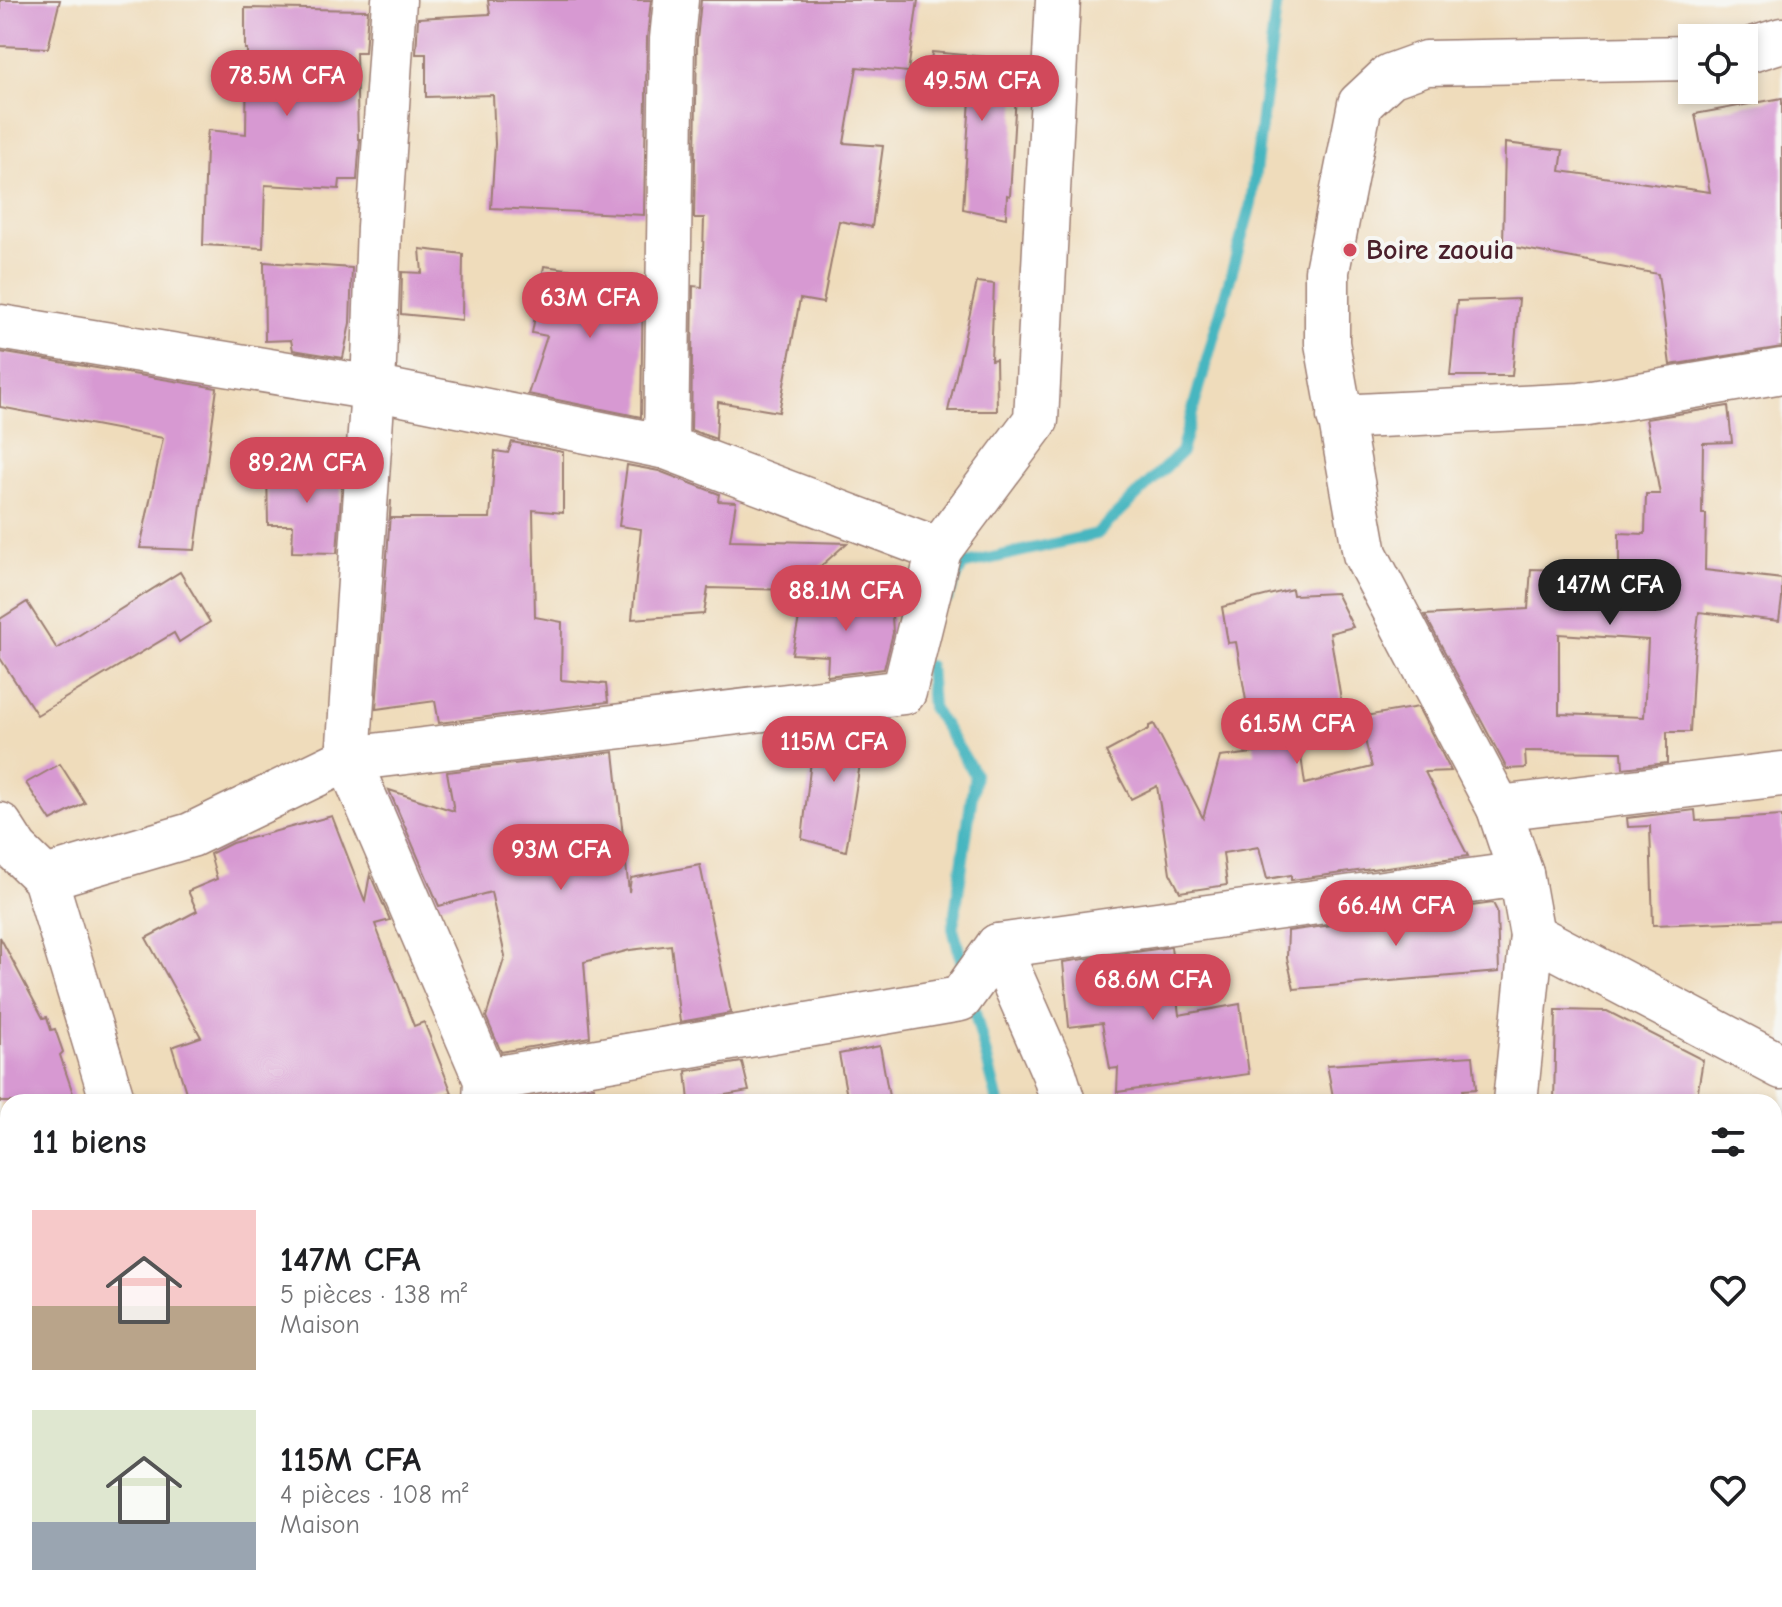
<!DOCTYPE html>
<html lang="fr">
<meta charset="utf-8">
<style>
body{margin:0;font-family:"Comic Neue",sans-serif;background:#f2f2f2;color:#202124;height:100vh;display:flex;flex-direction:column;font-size:30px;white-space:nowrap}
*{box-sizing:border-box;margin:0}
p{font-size:26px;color:#757577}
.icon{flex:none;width:44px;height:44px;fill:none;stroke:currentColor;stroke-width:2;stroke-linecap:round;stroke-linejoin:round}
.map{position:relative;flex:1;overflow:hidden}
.panel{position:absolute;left:0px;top:1094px;width:1782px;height:514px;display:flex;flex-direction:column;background:#fff;border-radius:24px 24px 0 0;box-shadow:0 4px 12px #0003}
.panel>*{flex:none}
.fabs{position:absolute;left:1678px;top:24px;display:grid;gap:16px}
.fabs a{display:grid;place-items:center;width:80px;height:80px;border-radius:0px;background:#fff;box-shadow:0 4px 12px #0003;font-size:40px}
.price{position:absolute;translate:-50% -68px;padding:0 18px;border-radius:28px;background:#d1495b;color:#fff;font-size:26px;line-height:52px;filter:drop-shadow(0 2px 4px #0008)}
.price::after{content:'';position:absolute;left:50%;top:48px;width:24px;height:18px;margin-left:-12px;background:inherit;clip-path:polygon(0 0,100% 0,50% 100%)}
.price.current{background:#222;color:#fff}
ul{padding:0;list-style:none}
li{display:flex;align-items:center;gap:24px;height:200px;padding:0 32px}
li span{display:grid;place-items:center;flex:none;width:224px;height:160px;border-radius:0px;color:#555}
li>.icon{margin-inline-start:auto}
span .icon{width:96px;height:96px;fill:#fffc;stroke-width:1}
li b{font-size:34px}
h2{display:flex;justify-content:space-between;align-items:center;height:96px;padding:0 32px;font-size:34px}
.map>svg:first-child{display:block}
</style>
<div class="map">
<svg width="1782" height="1607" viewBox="0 0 1782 1607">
<rect width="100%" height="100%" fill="#f6f6f2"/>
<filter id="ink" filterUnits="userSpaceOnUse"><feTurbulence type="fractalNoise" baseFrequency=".0125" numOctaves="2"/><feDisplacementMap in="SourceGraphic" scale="16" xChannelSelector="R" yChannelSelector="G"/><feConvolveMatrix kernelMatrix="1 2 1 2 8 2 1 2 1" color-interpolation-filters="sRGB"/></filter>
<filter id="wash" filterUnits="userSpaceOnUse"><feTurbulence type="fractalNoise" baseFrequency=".006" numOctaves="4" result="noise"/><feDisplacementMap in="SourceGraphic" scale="32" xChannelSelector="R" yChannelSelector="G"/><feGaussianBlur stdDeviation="1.8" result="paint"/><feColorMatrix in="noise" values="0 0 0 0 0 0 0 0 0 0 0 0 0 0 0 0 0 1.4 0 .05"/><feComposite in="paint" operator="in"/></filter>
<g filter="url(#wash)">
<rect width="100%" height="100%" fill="#efdcbb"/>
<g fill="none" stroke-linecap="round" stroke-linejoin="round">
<!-- stream -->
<g stroke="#47b6c0" stroke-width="12">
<path d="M947,599L962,565L1097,534L1181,452L1251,204L1277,0"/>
<path d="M929,666L932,707L975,774L953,928L965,975"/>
<path d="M972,1001L998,1102"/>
<path d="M888,1607V1600"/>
</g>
</g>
<g id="blocks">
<!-- building -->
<g fill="#d799d2" fill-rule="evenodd">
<path d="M0,0H60L48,48L0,46Z"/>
<path d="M488,0H651L647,38L644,215L491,208L495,144L493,95L426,97V54H416L418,18L490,14Z"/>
<path d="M701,0H918L908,72L857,67L844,143L883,146L872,227L839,221L823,303L800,299L779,412L718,402L716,439L691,430L693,286L702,287L704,218H694L697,40Z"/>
<path d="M245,8L368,10L365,52H356L358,139H360L357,180H340L339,189L265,185L263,248L203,245L206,148L208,130L246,134L247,49H245Z"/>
<path d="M932,52L1018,60L1010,196L1007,195L1006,218L963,209L970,99L928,95Z"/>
<path d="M1782,98V347L1670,365L1658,274L1503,245L1505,143L1563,150L1560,171L1710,192L1695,114Z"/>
<path d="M420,249L463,254L462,320L401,314L402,272L422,273Z"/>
<path d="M264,262L352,268L350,323L343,358L293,350L291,340L265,341Z"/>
<path d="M544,266L643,279L641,417L528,394L547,336L532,333Z"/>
<path d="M977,282L994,284L991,360L996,359L997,411H948Z"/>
<path d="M1519,299L1512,376H1450L1457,301Z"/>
<path d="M0,352L217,388L195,550L140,548L163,438L0,407Z"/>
<path d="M1728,406L1732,442L1703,443L1702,514H1706L1705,570L1782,579V599L1779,621L1699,612L1694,655L1690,732H1667V763L1623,768L1622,752L1525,751L1526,768L1507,769L1425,615L1528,609L1531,569L1619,572V533L1645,534L1646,494H1660L1646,419ZM1559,634L1648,640L1644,717L1559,714Z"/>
<path d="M512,442L563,452V513L533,510L535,617L562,622L561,680L606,684L608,702L439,723L435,701L376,709L391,500L390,518H490L495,451L508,453Z"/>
<path d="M627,465L659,471L719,494L718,501L736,502L730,540L847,543L794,590L708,588L704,614L632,619L641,529L619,526Z"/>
<path d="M267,466L343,467L337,553L292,552L293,525H268Z"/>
<path d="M180,572L210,622L179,642L174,633L37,715L0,658V619L27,602L57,649Z"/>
<path d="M1292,589L1293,595L1336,593L1353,627L1330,633L1342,706L1295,714L1305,784L1372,767L1359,717L1418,707L1451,771L1425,772L1468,856L1291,880V875L1267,879L1259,847L1223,853L1227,885L1180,892L1170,873L1157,786L1131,799L1106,752L1149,729V726L1154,724L1203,818L1220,757L1255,753L1236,642L1228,643L1222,607Z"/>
<path d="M803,598L891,599L893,633L884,669L827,676L828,656L792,654Z"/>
<path d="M875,721L872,740L864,739L846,851L802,839L813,743L821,744L822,727Z"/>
<path d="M614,752L629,892L631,878L700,865L731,1013L680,1022L671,945L630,950L584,962L590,1037L501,1052L486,1017L505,956L491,892L439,906L389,790L454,811L447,772Z"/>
<path d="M60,764L85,803L51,821L26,783Z"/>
<path d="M1695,810L1696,821L1782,816V920L1653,925L1650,826L1628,827L1627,818Z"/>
<path d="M332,816L365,901L370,874L390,920L375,924L414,1026L424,1022L452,1093L429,1102H189L172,1047L201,1037L146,938L197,911L188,891L217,879L210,854L232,843Z"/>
<path d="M1493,903L1497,911L1499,972L1294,989L1287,958L1288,931Z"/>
<path d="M0,937L43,1018L47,1017L51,1030L55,1029L63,1052L60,1055L76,1102H0Z"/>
<path d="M1171,947L1179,1015L1240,1004L1249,1074L1117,1092L1118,1068L1110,1069L1102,1023L1069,1027L1063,962Z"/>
<path d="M1556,1010L1607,1011L1703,1060L1696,1102H1554Z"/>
<path d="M880,1046L890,1102H848L839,1054Z"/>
<path d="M1473,1056L1476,1089L1463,1090V1101L1334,1102L1327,1065Z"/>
<path d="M742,1062L749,1091L689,1101L686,1071Z"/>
<path d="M594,1087L596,1102H510V1101Z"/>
</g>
</g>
</g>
<g filter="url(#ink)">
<use href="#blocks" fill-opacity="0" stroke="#9c7e73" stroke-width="2"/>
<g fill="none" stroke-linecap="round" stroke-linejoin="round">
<!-- street casing -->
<g stroke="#9c7e73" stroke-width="47">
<g id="street">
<path d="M394,0L379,227L373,388L348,759L486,1080L485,1102"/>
<path d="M1744,52L1782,40"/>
<path d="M0,327L373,388L666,447L939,550L1036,420L1058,0"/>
<path d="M1339,417L1581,405L1782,371"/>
<path d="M666,447L672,39L676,0"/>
<path d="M1499,808L1782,774"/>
<path d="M0,825L16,850L45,878L113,1102"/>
<path d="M45,878L191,835L348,759L904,692L939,550"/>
<path d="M1532,935L1782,1067"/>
<path d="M998,946L1521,874"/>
<path d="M486,1080L960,999L998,946L1054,1073L1063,1102"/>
<path d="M1515,1102L1532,935L1521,874L1499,808L1365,554L1327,343V271L1360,104L1390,76L1426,63L1692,58"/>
<path d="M0,1275H8"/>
<path d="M88,1600L89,1607"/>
<path d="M424,1600L434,1607"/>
<path d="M1706,1600L1712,1607"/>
<path d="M1088,1607L1103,1600"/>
</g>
</g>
<!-- street -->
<use href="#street" stroke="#fff" stroke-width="44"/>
</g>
</g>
<!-- markers -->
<circle fill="#d1495b" stroke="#f6f6f2" stroke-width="3" cx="1350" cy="250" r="8"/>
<g text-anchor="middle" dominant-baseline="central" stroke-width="8" stroke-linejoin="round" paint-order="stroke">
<!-- poi labels -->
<g font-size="28" font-weight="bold" fill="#4a1f2b" stroke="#f6f6f2" text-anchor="start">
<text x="1366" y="250">Boire zaouia</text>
</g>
</g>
</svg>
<div class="fabs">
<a><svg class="icon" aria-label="locate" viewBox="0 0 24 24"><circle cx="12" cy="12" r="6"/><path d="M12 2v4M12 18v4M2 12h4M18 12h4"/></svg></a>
</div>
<b class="price" style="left:287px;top:118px">78.5M CFA</b>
<b class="price" style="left:982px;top:123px">49.5M CFA</b>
<b class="price" style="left:590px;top:340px">63M CFA</b>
<b class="price" style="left:307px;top:505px">89.2M CFA</b>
<b class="price current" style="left:1610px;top:627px">147M CFA</b>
<b class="price" style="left:846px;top:633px">88.1M CFA</b>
<b class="price" style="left:1297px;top:766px">61.5M CFA</b>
<b class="price" style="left:834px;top:784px">115M CFA</b>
<b class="price" style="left:561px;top:892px">93M CFA</b>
<b class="price" style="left:1396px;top:948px">66.4M CFA</b>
<b class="price" style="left:1153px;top:1022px">68.6M CFA</b>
<section class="panel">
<h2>11 biens<svg class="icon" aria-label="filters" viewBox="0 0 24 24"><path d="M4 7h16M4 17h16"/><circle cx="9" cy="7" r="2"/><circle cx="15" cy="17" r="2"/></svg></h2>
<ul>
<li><span style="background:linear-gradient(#f6c9c9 60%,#b9a48a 0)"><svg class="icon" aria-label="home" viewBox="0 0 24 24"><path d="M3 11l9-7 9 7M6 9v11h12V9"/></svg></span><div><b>147M CFA</b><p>5 pièces · 138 m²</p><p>Maison</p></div><svg class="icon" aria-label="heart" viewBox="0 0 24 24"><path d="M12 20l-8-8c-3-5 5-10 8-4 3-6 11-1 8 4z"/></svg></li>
<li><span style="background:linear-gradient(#dfe7d0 70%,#9aa5b1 0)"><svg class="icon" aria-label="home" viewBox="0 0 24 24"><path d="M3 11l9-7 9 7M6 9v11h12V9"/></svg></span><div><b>115M CFA</b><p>4 pièces · 108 m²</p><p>Maison</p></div><svg class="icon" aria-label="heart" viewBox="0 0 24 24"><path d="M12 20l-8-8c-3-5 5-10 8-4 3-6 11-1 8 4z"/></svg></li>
</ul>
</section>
</div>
